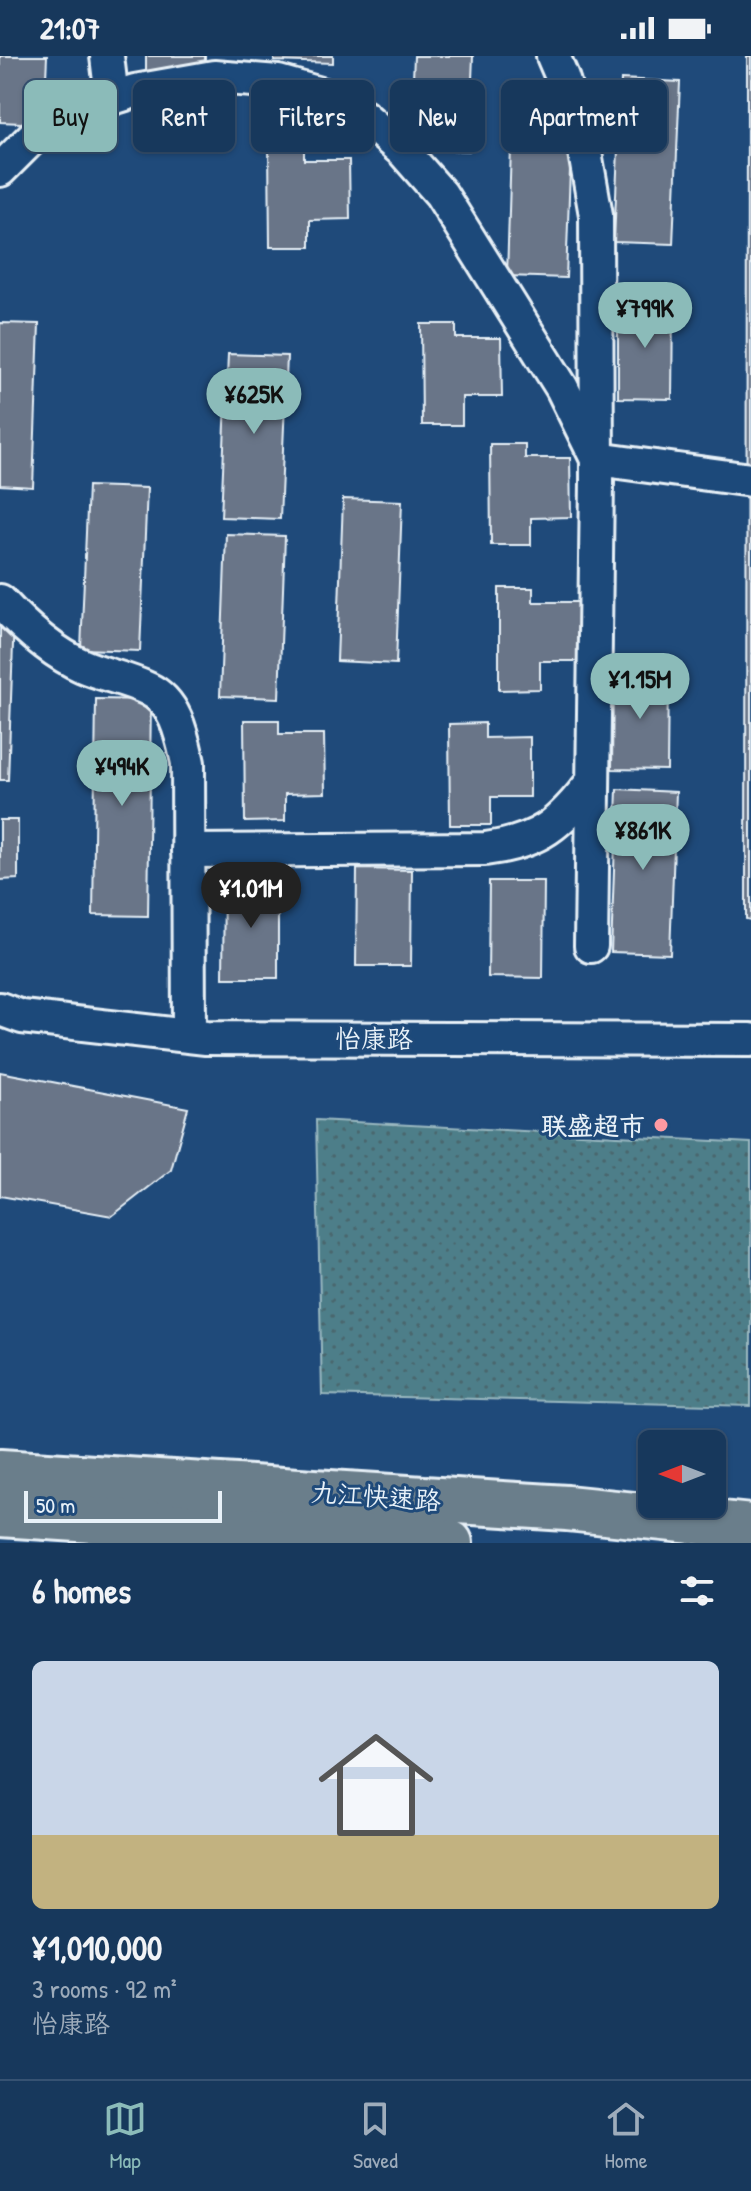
<!DOCTYPE html>
<meta charset="utf-8">
<style>
body{margin:0;font-family:"Patrick Hand","LXGW WenKai TC",sans-serif;background:#203f62;color:#f1f3f6;height:100vh;display:flex;flex-direction:column;font-size:30px;white-space:nowrap}
*{box-sizing:border-box;margin:0}
p{font-size:26px;color:#9eacbb}
.icon{flex:none;width:44px;height:44px;fill:none;stroke:currentColor;stroke-width:2;stroke-linecap:round;stroke-linejoin:round}
.map{position:relative;height:1487px;overflow:hidden}
.details{display:flex;flex-direction:column;background:#17385c;flex:1}
.details>*{flex:none}
.top-card{position:absolute;left:24px;top:24px;width:704px;height:72px;display:flex;gap:16px}
.needle{width:52px;rotate:270deg}
.fabs{position:absolute;left:638px;top:1374px;display:grid;gap:16px}
.fabs a{display:grid;place-items:center;width:88px;height:88px;border-radius:12px;background:#17385c;box-shadow:0 2px 6px #0004,0 0 0 2px #365272;font-size:40px}
.scale{position:absolute;left:24px;bottom:20px;width:198px;box-sizing:border-box;padding-left:8px;border:4px solid #e8f1f8;border-top:0;font-size:22px;line-height:28px;white-space:nowrap;color:#e8f1f8;-webkit-text-stroke:6px #1f4a7a;paint-order:stroke}
.price{position:absolute;translate:-50% -68px;padding:0 18px;border-radius:28px;background:#8bbbb9;color:#111;font-size:26px;line-height:52px;filter:drop-shadow(0 2px 4px #0008)}
.price::after{content:'';position:absolute;left:50%;top:48px;width:24px;height:18px;margin-left:-12px;background:inherit;clip-path:polygon(0 0,100% 0,50% 100%)}
.price.on{background:#222;color:#fff}
ul{padding:0;list-style:none}
li{display:grid;align-content:center;gap:16px;height:424px;padding:0 32px}
li+li{border-top:2px solid #365272}
li span{display:grid;place-items:center;height:248px;border-radius:12px;color:#555}
li>.icon{margin-inline-start:auto}
span .icon{width:144px;height:144px;fill:#fffc;stroke-width:1}
li b{font-size:34px}
h2{display:flex;justify-content:space-between;align-items:center;height:96px;padding:0 32px;font-size:34px}
.tag{padding:0 28px;border-radius:12px;background:#17385c;box-shadow:0 2px 6px #0004,0 0 0 2px #365272;font-size:28px;line-height:72px}
.tag.on{background:#8bbbb9;color:#111}
.status{display:flex;justify-content:space-between;align-items:center;height:56px;padding:0 40px;background:#17385c;direction:ltr}
.status svg{height:22px;fill:currentColor}
.tab-bar{display:flex;justify-content:space-around;align-items:center;height:112px;border-top:2px solid #365272;background:#17385c;font-size:22px;color:#9eacbb}
.tab-bar a{display:grid;justify-items:center;gap:4px}
.tab-bar .on{color:#8bbbb9}
.map>svg:first-child{display:block}
</style>
<div class="status"><b>21:07</b><svg viewBox="0 0 49 12"><path d="M0 12V9h3v3zM5 12V6h3v6zM10 12V3h3v9zM15 12V0h3v12zM26 1h20v11H26zM47 4h2v5h-2z"/></svg></div>
<div class="map">
<svg width="751" height="1487" viewBox="0 0 751 1487">
<defs>
<pattern id="park-dots" width="8" height="8" patternUnits="userSpaceOnUse" patternTransform="scale(2)"><rect width="8" height="8" fill="#4d7e89"/><path d="M2 2h.1M6 6h.1" fill="none" stroke="#4a666d" stroke-width="1.8" stroke-linecap="round"/></pattern>
</defs>
<rect width="100%" height="100%" fill="#1f4a7a"/>
<filter id="ink" filterUnits="userSpaceOnUse"><feTurbulence type="fractalNoise" baseFrequency=".0125" numOctaves="2"/><feDisplacementMap in="SourceGraphic" scale="16" xChannelSelector="R" yChannelSelector="G"/><feConvolveMatrix kernelMatrix="1 2 1 2 8 2 1 2 1" color-interpolation-filters="sRGB"/></filter>
<g filter="url(#ink)">
<!-- park -->
<path fill="url(#park-dots)" stroke="#9ab8c0" stroke-width="2" d="M316,1064L751,1087V1350L322,1339Z"/>
<!-- building -->
<g fill="#697588" stroke="#e8f1f8" stroke-width="2">
<path d="M0,0H47L44,68L0,66Z"/>
<path d="M146,0H205V17L146,15Z"/>
<path d="M274,0H333V7L274,5Z"/>
<path d="M414,0H473L469,95L410,93Z"/>
<path d="M747,0H751V864L746,863Z"/>
<path d="M621,23L680,26L673,188L614,186Z"/>
<path d="M512,58L572,59L566,222L507,220Z"/>
<path d="M304,89V104H349L350,163L310,164V191H270L269,90Z"/>
<path d="M618,246H673L672,343L618,342Z"/>
<path d="M0,267L39,268L33,431L0,429Z"/>
<path d="M421,268H456V282H501L502,341H462V369H422Z"/>
<path d="M228,298L287,300L280,463L221,461Z"/>
<path d="M490,388H525V402H570L571,461L531,462V489H491Z"/>
<path d="M88,430L147,432L140,595L81,593Z"/>
<path d="M343,443L402,445L396,608L337,605Z"/>
<path d="M226,478L285,480L279,642L220,640Z"/>
<path d="M499,532H533V546H579V605H540V633L499,634Z"/>
<path d="M0,561H14L8,724H0Z"/>
<path d="M613,617H668L667,714L612,713Z"/>
<path d="M96,643L151,644L148,860L93,859Z"/>
<path d="M244,664H279V678H324L325,737L285,738V765L245,766Z"/>
<path d="M485,667V682L530,681V741H491V769H450L449,668Z"/>
<path d="M617,733L676,736L670,898L611,896Z"/>
<path d="M0,764H18V823L0,824Z"/>
<path d="M357,813L412,814L411,910H356Z"/>
<path d="M224,825L278,826V922H223Z"/>
<path d="M489,825H544L543,922L488,921Z"/>
<path d="M0,1016L188,1052L171,1114L112,1160L0,1140Z"/>
</g>
<g fill="none" stroke-linecap="round" stroke-linejoin="round">
<!-- minor casing -->
<g stroke="#e8f1f8" stroke-width="38">
<g id="minor">
<path d="M107,0L112,42"/>
<path d="M553,0L562,21L584,91L596,159L597,425L591,890"/>
<path d="M0,114L33,81L80,52L135,35L214,21L278,26L324,39L364,61L404,96L441,138L562,332L597,403L751,424"/>
<path d="M0,545C24,571 51,596 83,610C104,619 128,623 148,633C176,646 182,680 188,707L189,980"/>
<path d="M188,795L485,793C540,786 560,768 593,725"/>
<path d="M0,953L22,961L206,982L751,984"/>
</g>
</g>
<!-- highway casing -->
<g stroke="#e8f1f8" stroke-width="50">
<g id="highway">
<path d="M0,1416L567,1452L751,1471"/>
<path d="M0,1458L450,1487"/>
</g>
</g>
<!-- minor -->
<use href="#minor" stroke="#1f4a7a" stroke-width="32"/>
<!-- highway -->
<use href="#highway" stroke="#6b7e8b" stroke-width="44"/>
</g>
</g>
<!-- markers -->
<circle fill="#ff9aa2" stroke="#1f4a7a" stroke-width="3" cx="661" cy="1069" r="8"/>
<g text-anchor="middle" dominant-baseline="central" stroke-width="6" stroke-linejoin="round" paint-order="stroke">
<!-- street labels -->
<g font-size="26" fill="#e8f1f8" stroke="#1f4a7a">
<text x="374" y="982">怡康路</text>
<text transform="translate(376 1440) rotate(4)">九江快速路</text>
</g>
<!-- poi labels -->
<g font-size="26" font-weight="bold" fill="#e8f1f8" stroke="#1f4a7a" text-anchor="end">
<text x="645" y="1069">联盛超市</text>
</g>
</g>
</svg>
<div class="fabs">
<a><svg class="needle" viewBox="-14 -14 28 28"><path d="M0-13l5 13h-10z" fill="#e53935"/><path d="M0 13l5-13h-10z" fill="#9eacbb"/></svg></a>
</div>
<div class="scale">50 m</div>
<b class="price" style="left:645px;top:294px">¥799K</b>
<b class="price" style="left:254px;top:380px">¥625K</b>
<b class="price" style="left:640px;top:665px">¥1.15M</b>
<b class="price" style="left:122px;top:752px">¥494K</b>
<b class="price" style="left:643px;top:816px">¥861K</b>
<b class="price on" style="left:251px;top:874px">¥1.01M</b>
<div class="top-card">
<a class="tag on">Buy</a>
<a class="tag">Rent</a>
<a class="tag">Filters</a>
<a class="tag">New</a>
<a class="tag">Apartment</a>
</div>
</div>
<section class="details">
<h2>6 homes<svg class="icon" aria-label="filters" viewBox="0 0 24 24"><path d="M4 7h16M4 17h16"/><circle cx="9" cy="7" r="2"/><circle cx="15" cy="17" r="2"/></svg></h2>
<ul>
<li><span style="background:linear-gradient(#c9d6e8 70%,#c2b280 0)"><svg class="icon" aria-label="home" viewBox="0 0 24 24"><path d="M3 11l9-7 9 7M6 9v11h12V9"/></svg></span><div><b>¥1,010,000</b><p>3 rooms · 92 m²</p><p>怡康路</p></div></li>
</ul>
</section>
<nav class="tab-bar">
<a class="on"><svg class="icon" aria-label="map" viewBox="0 0 24 24"><path d="M3 6l6-2 6 2 6-2v14l-6 2-6-2-6 2zM9 4v14M15 6v14"/></svg>Map</a>
<a><svg class="icon" aria-label="saved" viewBox="0 0 24 24"><path d="M7 4h10v16l-5-4-5 4z"/></svg>Saved</a>
<a><svg class="icon" aria-label="home" viewBox="0 0 24 24"><path d="M3 11l9-7 9 7M6 9v11h12V9"/></svg>Home</a>
</nav>
